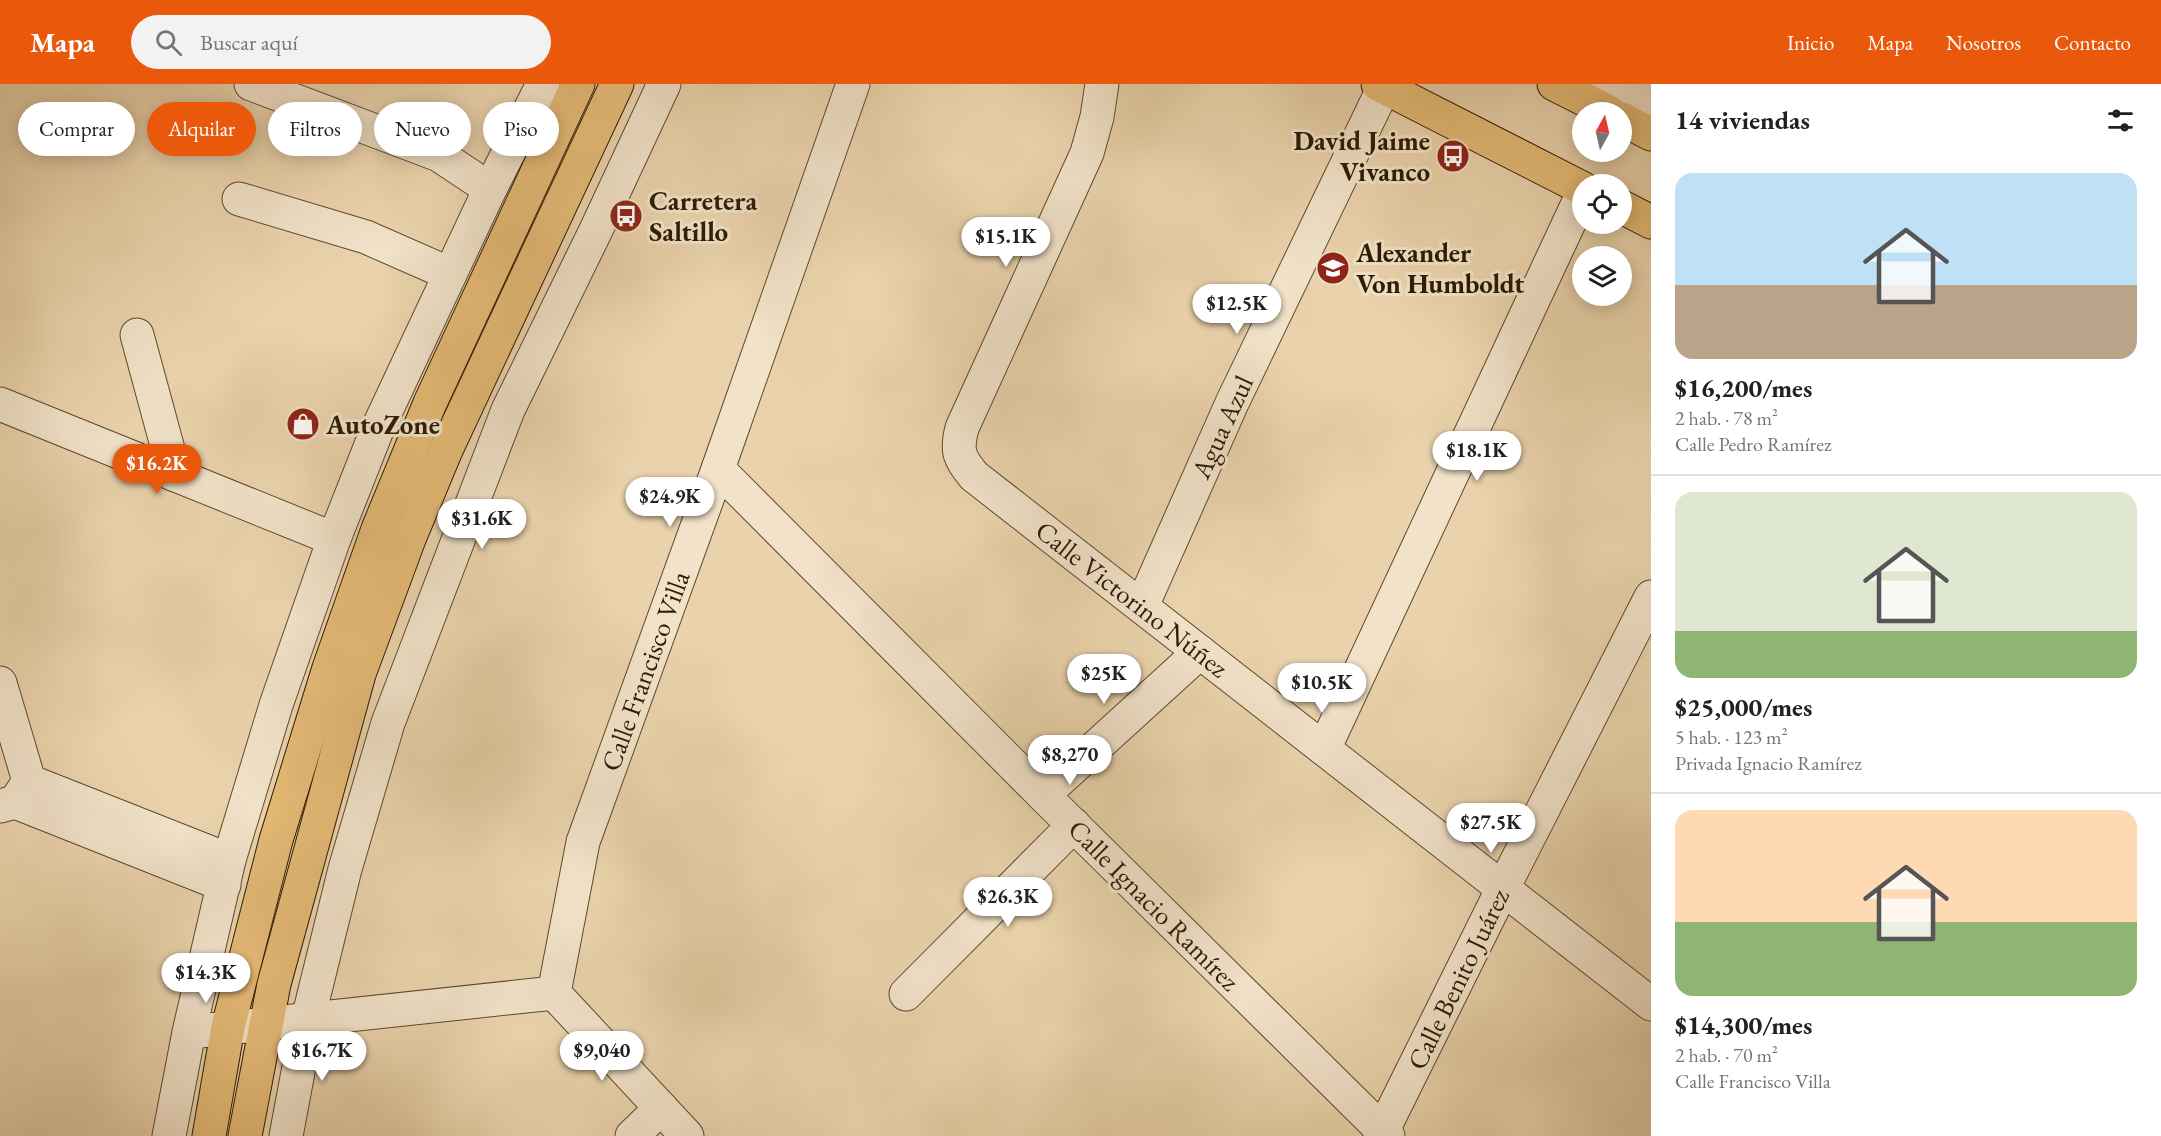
<!DOCTYPE html>
<html lang="es">
<meta charset="utf-8">
<style>
body{margin:0;font-family:"EB Garamond",serif;background:#f2f2f2;color:#202124;height:100vh;display:flex;flex-direction:column;font-size:22px;white-space:nowrap}
*{box-sizing:border-box;margin:0}
p{font-size:20px;color:#757577}
.icon{flex:none;width:33px;height:33px;fill:none;stroke:currentColor;stroke-width:2;stroke-linecap:round;stroke-linejoin:round}
.map{position:relative;flex:1;overflow:hidden}
.drawer{display:flex;flex-direction:column;background:#fff;width:510px}
.drawer>*{flex:none}
.hud{position:absolute;left:18px;top:18px;width:570px;height:54px;display:flex;gap:12px}
.needle{width:39px;rotate:8deg}
.tools{position:absolute;left:1572px;top:18px;display:grid;gap:12px}
.tools a{display:grid;place-items:center;width:60px;height:60px;border-radius:50%;background:#fff;box-shadow:0 3px 15px #0003;font-size:30px}
.price{position:absolute;translate:-50% -51px;padding:0 14px;border-radius:21px;background:#fff;color:#222;font-size:20px;line-height:39px;filter:drop-shadow(0 2px 3px #0008)}
.price::after{content:'';position:absolute;left:50%;top:36px;width:18px;height:14px;margin-left:-9px;background:inherit;clip-path:polygon(0 0,100% 0,50% 100%)}
.price.active{background:#ea580c;color:#fff}
ul{padding:0;list-style:none}
li{display:grid;align-content:center;gap:12px;height:318px;padding:0 24px}
li+li{border-top:2px solid #e0e0e0}
li span{display:grid;place-items:center;height:186px;border-radius:18px;color:#555}
li>.icon{margin-inline-start:auto}
span .icon{width:108px;height:108px;fill:#fffc;stroke-width:1}
li b{font-size:26px}
h2{display:flex;justify-content:space-between;align-items:center;height:72px;padding:0 24px;font-size:26px}
.pill{padding:0 21px;border-radius:27px;background:#fff;box-shadow:0 3px 15px #0003;font-size:21px;line-height:54px}
.pill.active{background:#ea580c;color:#fff}
header{display:flex;align-items:center;gap:36px;box-sizing:border-box;height:84px;padding:0 30px;background:#ea580c;color:#fff}
header strong{font-size:28px}
nav{display:flex;gap:33px;margin-inline-start:auto;font-size:21px}
.search{width:420px;height:54px;background:#f2f2f2;display:flex;align-items:center;gap:15px;box-sizing:border-box;padding:0 21px;border-radius:33px;color:#757577;font-size:22px}
main{display:flex;flex:1;min-height:0}
.map>svg:first-child{display:block}
</style>
<header>
<strong>Mapa</strong>
<div class="search"><svg class="icon" aria-label="search" viewBox="0 0 24 24"><circle cx="10" cy="10" r="6"/><path d="M15 15l6 6"/></svg>Buscar aquí</div>
<nav><a>Inicio</a><a>Mapa</a><a>Nosotros</a><a>Contacto</a></nav>
</header>
<main>
<div class="map">
<svg width="1651" height="1052" viewBox="0 0 1651 1052">
<rect width="100%" height="100%" fill="#ead3ac"/>
<filter id="stains"><feTurbulence type="fractalNoise" baseFrequency=".00333" numOctaves="4"/><feColorMatrix values="0 0 0 0 .2 0 0 0 0 .09 0 0 0 0 .02 0 0 0 .5 -.17"/></filter>
<radialGradient id="worn" r=".72"><stop offset=".6" stop-color="#630" stop-opacity="0"/><stop offset="1" stop-color="#630" stop-opacity=".3"/></radialGradient>
<g fill="none" stroke-linecap="round" stroke-linejoin="round">
<!-- minor casing -->
<g stroke="#5c492e" stroke-width="35">
<g id="minor">
<path d="M251,0L439,71L490,105"/>
<path d="M1102,0L1097,33L1087,69L962,344C956,367 959,374 974,392L1651,920"/>
<path d="M1592,0L1651,30"/>
<path d="M1645,0L1651,3"/>
<path d="M239,115L366,153L450,190"/>
<path d="M137,251L175,391"/>
<path d="M0,320L334,455"/>
<path d="M718,385L1043,711L1388,1052"/>
<path d="M1142,522L1232,319L1384,3"/>
<path d="M0,599L29,697L18,714"/>
<path d="M1324,665L1582,111"/>
<path d="M29,697L229,776"/>
<path d="M1043,711L1200,568"/>
<path d="M0,722L15,718L224,801"/>
<path d="M554,909L583,758L718,385L853,0"/>
<path d="M554,909L687,1052"/>
<path d="M906,910L1074,741"/>
<path d="M200,947L554,909"/>
<path d="M169,1052L189,948L229,776L276,621L334,455L377,346L490,105L543,0"/>
<path d="M286,1052L308,935L345,785L388,639L508,326L596,146L664,0"/>
<path d="M632,1052L661,1024"/>
<path d="M1380,1052L1502,806L1651,513"/>
</g>
</g>
<!-- major casing -->
<g stroke="#2d1b04" stroke-width="35">
<g id="major">
<path d="M209,1052L228,943L276,756L329,584L378,445L430,319L578,0"/>
<path d="M245,1052L274,900L359,590L409,455L446,366L617,0"/>
</g>
</g>
<!-- highway casing -->
<g stroke="#2d1b04" stroke-width="35">
<g id="highway">
<path d="M1378,0L1582,104"/>
<path d="M1554,0L1609,28"/>
<path d="M1622,35L1651,50"/>
<path d="M1622,123L1651,138"/>
</g>
</g>
<!-- minor -->
<use href="#minor" stroke="#f1e2c9" stroke-width="33"/>
<!-- major -->
<use href="#major" stroke="#e5ba76" stroke-width="33"/>
<!-- highway -->
<use href="#highway" stroke="#e5ba76" stroke-width="33"/>
</g>
<!-- icons -->
<defs>
<g id="bus-disc" transform="scale(1.725)"><circle r="9.5" fill="#8f2418" stroke="#f1e2c9"/><path d="M-5-6H5V4H4V6H2V4H-2V6H-4V4H-5ZM-3.5-4V0h7V-4ZM-3.5 1.2v1.5H-2V1.2ZM2 1.2v1.5H3.5V1.2Z" fill="#fff"/></g>
<g id="school-disc" transform="scale(1.725)"><circle r="9.5" fill="#8f2418" stroke="#f1e2c9"/><path d="M0-5L7-2L0 1L-7-2ZM-4 1L0 2.5L4 1V4Q0 6-4 4Z" fill="#fff"/></g>
<g id="shop-disc" transform="scale(1.725)"><circle r="9.5" fill="#8f2418" stroke="#f1e2c9"/><path d="M-5-2.5h2.3a2.7 3.5 0 0 1 5.4 0H5L5.5 6h-11ZM-1.5-2.5h3a1.5 2.3 0 0 0-3 0Z" fill="#fff"/></g>
</defs>
<g fill-rule="evenodd">
<use href="#bus-disc" x="1453" y="72"/>
<use href="#bus-disc" x="626" y="132"/>
<use href="#school-disc" x="1333" y="184"/>
<use href="#shop-disc" x="303" y="340"/>
</g>
<g text-anchor="middle" dominant-baseline="central" stroke-width="6" stroke-linejoin="round" paint-order="stroke">
<!-- poi labels -->
<g font-size="27" font-weight="bold" fill="#2d1b04" stroke="#f1e2c9" text-anchor="start">
<text x="1430" y="56" text-anchor="end">David Jaime<tspan x="1430" dy="31">Vivanco</tspan></text>
<text x="649" y="116">Carretera<tspan x="649" dy="31">Saltillo</tspan></text>
<text x="1356" y="168">Alexander<tspan x="1356" dy="31">Von Humboldt</tspan></text>
<text x="326" y="340">AutoZone</text>
</g>
<!-- street labels -->
<g font-size="27" fill="#2d1b04" stroke="#f1e2c9">
<text transform="translate(1222 343) rotate(-65)">Agua Azul</text>
<text transform="translate(1132 515) rotate(38)">Calle Victorino Núñez</text>
<text transform="translate(645 587) rotate(-70)">Calle Francisco Villa</text>
<text transform="translate(1154 821) rotate(45)">Calle Ignacio Ramírez</text>
<text transform="translate(1458 895) rotate(-64)">Calle Benito Juárez</text>
</g>
</g>
<rect width="100%" height="100%" filter="url(#stains)"/>
<rect width="100%" height="100%" fill="url(#worn)"/>
</svg>
<div class="tools">
<a><svg class="needle" viewBox="-14 -14 28 28"><path d="M0-13l5 13h-10z" fill="#e53935"/><path d="M0 13l5-13h-10z" fill="#757577"/></svg></a>
<a><svg class="icon" aria-label="locate" viewBox="0 0 24 24"><circle cx="12" cy="12" r="6"/><path d="M12 2v4M12 18v4M2 12h4M18 12h4"/></svg></a>
<a><svg class="icon" aria-label="layers" viewBox="0 0 24 24"><path d="M12 4l9 5-9 5-9-5zM3 14l9 5 9-5"/></svg></a>
</div>
<b class="price" style="left:1006px;top:184px">$15.1K</b>
<b class="price" style="left:1237px;top:251px">$12.5K</b>
<b class="price" style="left:1477px;top:398px">$18.1K</b>
<b class="price active" style="left:157px;top:411px">$16.2K</b>
<b class="price" style="left:670px;top:444px">$24.9K</b>
<b class="price" style="left:482px;top:466px">$31.6K</b>
<b class="price" style="left:1104px;top:621px">$25K</b>
<b class="price" style="left:1322px;top:630px">$10.5K</b>
<b class="price" style="left:1070px;top:702px">$8,270</b>
<b class="price" style="left:1491px;top:770px">$27.5K</b>
<b class="price" style="left:1008px;top:844px">$26.3K</b>
<b class="price" style="left:206px;top:920px">$14.3K</b>
<b class="price" style="left:322px;top:998px">$16.7K</b>
<b class="price" style="left:602px;top:998px">$9,040</b>
<div class="hud">
<a class="pill">Comprar</a>
<a class="pill active">Alquilar</a>
<a class="pill">Filtros</a>
<a class="pill">Nuevo</a>
<a class="pill">Piso</a>
</div>
</div>
<section class="drawer">
<h2>14 viviendas<svg class="icon" aria-label="filters" viewBox="0 0 24 24"><path d="M4 7h16M4 17h16"/><circle cx="9" cy="7" r="2"/><circle cx="15" cy="17" r="2"/></svg></h2>
<ul>
<li><span style="background:linear-gradient(#bfe0f5 60%,#b9a48a 0)"><svg class="icon" aria-label="home" viewBox="0 0 24 24"><path d="M3 11l9-7 9 7M6 9v11h12V9"/></svg></span><div><b>$16,200/mes</b><p>2 hab. · 78 m²</p><p>Calle Pedro Ramírez</p></div></li>
<li><span style="background:linear-gradient(#dfe7d0 75%,#8fb573 0)"><svg class="icon" aria-label="home" viewBox="0 0 24 24"><path d="M3 11l9-7 9 7M6 9v11h12V9"/></svg></span><div><b>$25,000/mes</b><p>5 hab. · 123 m²</p><p>Privada Ignacio Ramírez</p></div></li>
<li><span style="background:linear-gradient(#ffd9b3 60%,#8fb573 0)"><svg class="icon" aria-label="home" viewBox="0 0 24 24"><path d="M3 11l9-7 9 7M6 9v11h12V9"/></svg></span><div><b>$14,300/mes</b><p>2 hab. · 70 m²</p><p>Calle Francisco Villa</p></div></li>
</ul>
</section>
</main>
